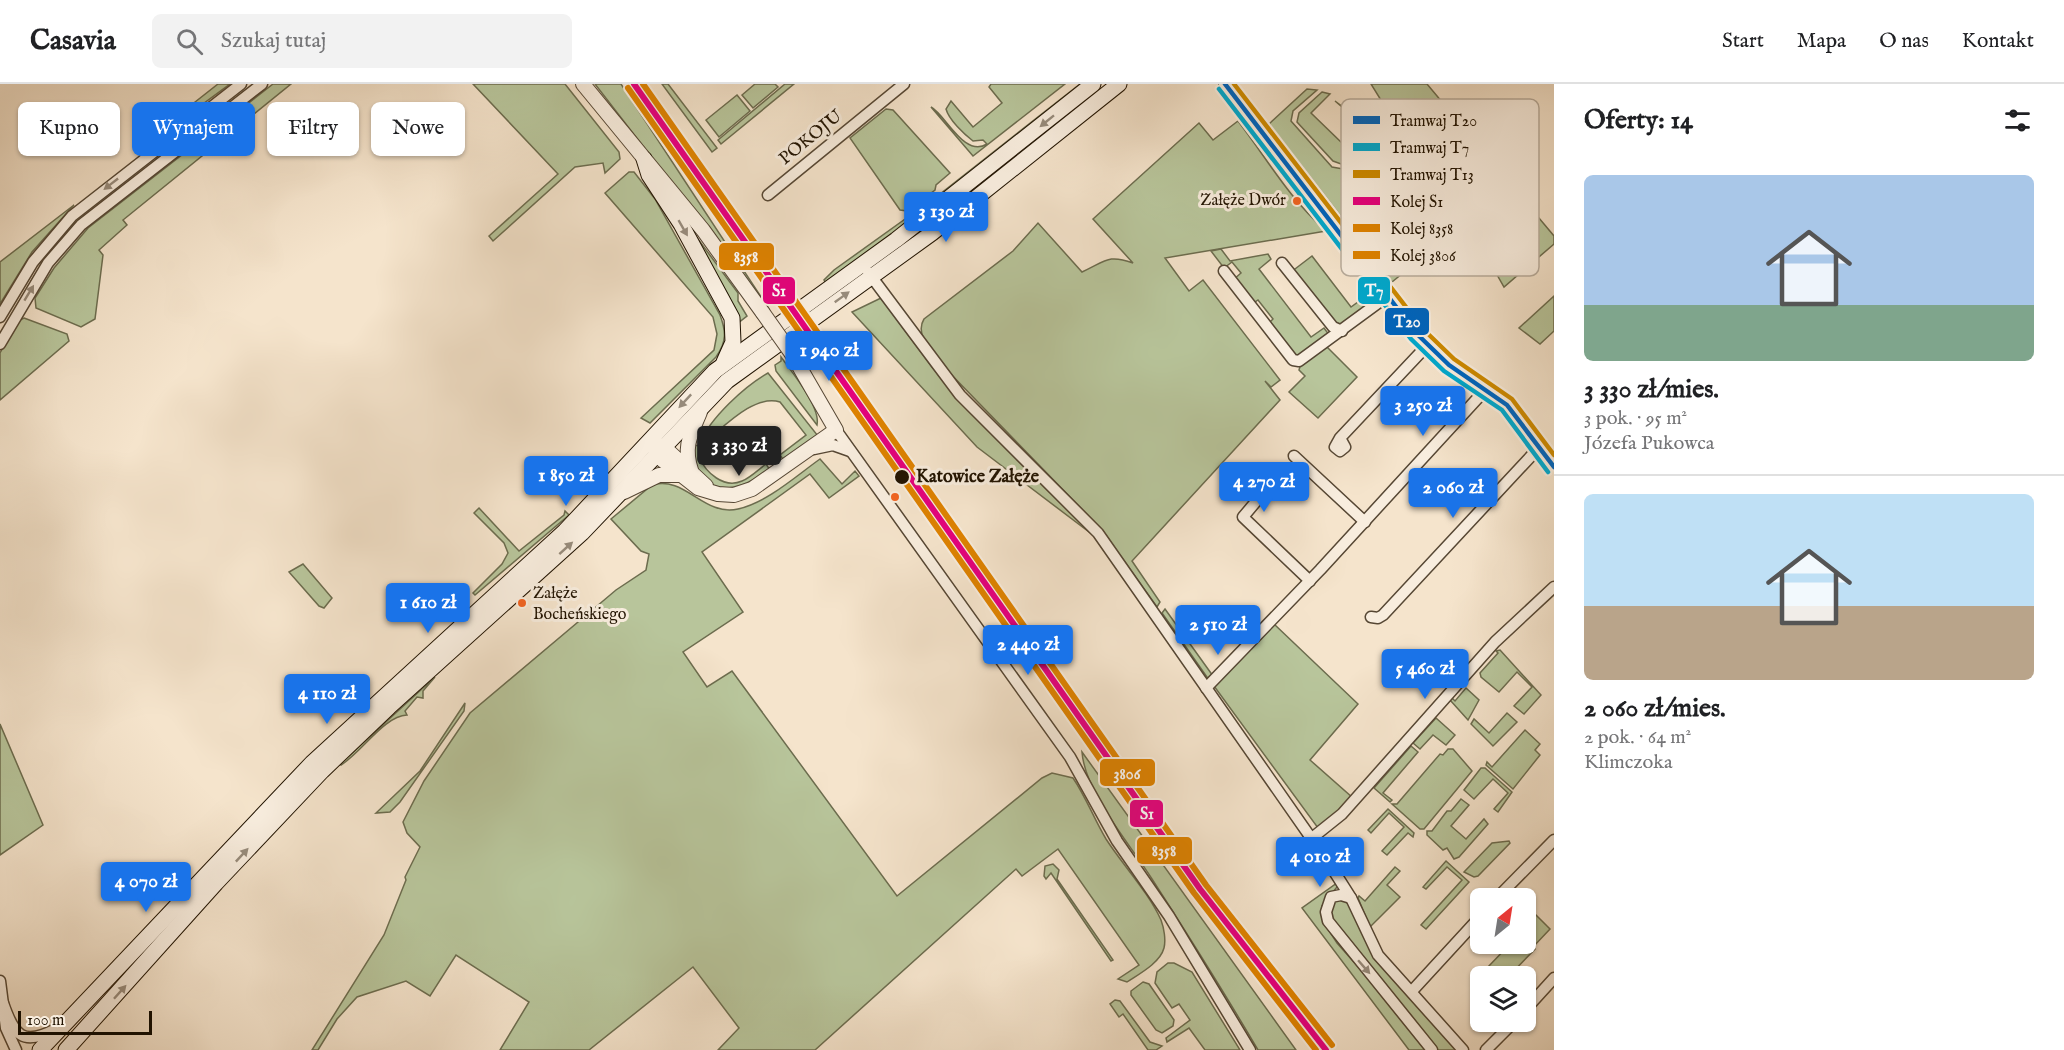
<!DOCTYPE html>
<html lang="pl">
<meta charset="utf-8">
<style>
body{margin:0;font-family:"IM FELL English",serif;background:#f2f2f2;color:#202124;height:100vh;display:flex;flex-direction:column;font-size:22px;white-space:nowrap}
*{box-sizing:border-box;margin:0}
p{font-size:20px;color:#757577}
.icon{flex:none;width:33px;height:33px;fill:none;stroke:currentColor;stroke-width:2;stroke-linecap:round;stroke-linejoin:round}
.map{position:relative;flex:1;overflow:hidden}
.side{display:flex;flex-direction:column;background:#fff;width:510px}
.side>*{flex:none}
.guide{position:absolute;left:18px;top:18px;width:570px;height:54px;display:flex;gap:12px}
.needle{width:39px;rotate:30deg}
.tools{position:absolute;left:1470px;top:804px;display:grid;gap:12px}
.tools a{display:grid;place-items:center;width:66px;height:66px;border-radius:9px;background:#fff;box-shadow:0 2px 4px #0004;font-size:30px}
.scale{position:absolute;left:18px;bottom:15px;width:134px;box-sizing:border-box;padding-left:6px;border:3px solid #211301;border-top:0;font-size:16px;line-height:21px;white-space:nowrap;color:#211301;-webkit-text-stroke:4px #f8edde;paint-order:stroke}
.price{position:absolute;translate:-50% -51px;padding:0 14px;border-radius:6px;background:#1a73e8;color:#fff;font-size:20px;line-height:39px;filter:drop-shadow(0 2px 3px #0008)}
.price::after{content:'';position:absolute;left:50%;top:36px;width:18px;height:14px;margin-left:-9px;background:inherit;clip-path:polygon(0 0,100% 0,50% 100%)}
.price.active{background:#222;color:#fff}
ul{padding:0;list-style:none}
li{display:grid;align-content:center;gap:12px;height:318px;padding:0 30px}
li+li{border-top:2px solid #e0e0e0}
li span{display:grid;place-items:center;height:186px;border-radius:9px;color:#555}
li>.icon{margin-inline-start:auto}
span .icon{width:108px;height:108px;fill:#fffc;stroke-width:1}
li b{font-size:26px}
h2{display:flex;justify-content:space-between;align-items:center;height:72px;padding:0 30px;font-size:26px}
.chip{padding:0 21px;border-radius:9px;background:#fff;box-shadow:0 2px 4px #0004;font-size:21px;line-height:54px}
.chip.active{background:#1a73e8;color:#fff}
header{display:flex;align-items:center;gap:36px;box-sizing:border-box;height:84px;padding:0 30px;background:#fff;border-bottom:2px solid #e0e0e0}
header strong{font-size:28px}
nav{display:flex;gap:33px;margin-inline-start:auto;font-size:21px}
.search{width:420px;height:54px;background:#f2f2f2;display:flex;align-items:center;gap:15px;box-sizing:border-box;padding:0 21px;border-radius:9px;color:#757577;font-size:22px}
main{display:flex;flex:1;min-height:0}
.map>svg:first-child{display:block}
</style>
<header>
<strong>Casavia</strong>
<div class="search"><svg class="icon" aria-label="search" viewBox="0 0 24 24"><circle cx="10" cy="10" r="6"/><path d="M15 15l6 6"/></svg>Szukaj tutaj</div>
<nav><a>Start</a><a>Mapa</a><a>O nas</a><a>Kontakt</a></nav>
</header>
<main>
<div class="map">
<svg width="1554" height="966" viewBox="0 0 1554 966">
<rect width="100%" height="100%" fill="#f5e4cc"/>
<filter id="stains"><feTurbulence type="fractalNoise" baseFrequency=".00333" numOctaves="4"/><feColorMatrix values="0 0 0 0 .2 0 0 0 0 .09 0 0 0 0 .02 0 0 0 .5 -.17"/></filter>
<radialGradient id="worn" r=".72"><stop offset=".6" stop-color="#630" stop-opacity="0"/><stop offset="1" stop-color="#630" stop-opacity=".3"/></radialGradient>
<!-- green -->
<g fill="#b8c59b" stroke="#6c6c4e" stroke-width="1.5">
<path d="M218,0H230L162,50V44Z"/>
<path d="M273,0H291L123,136L127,141L99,166L103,171L95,235L81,243L36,224L35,214L54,184L88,144Z"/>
<path d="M473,0H565L619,68L620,75L605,89L603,79L575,83L493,157L489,152L558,90Z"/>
<path d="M595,0H621L769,225Z"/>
<path d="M662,0H668L717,64L712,68Z"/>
<path d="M755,0H775L778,3L753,24L742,11Z"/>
<path d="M785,0H794L721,60L718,56Z"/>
<path d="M991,0H1065L973,72L931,23C946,31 964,74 987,60L983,56L973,57C964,50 949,36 946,25L951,17L973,43L1002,19L989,3Z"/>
<path d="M1080,0H1085L896,150L826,200L824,196L834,186L940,110Z"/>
<path d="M1371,0H1427L1554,152V160L1504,203L1492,182L1496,178L1457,145L1392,198L1269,40L1307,5L1317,6L1293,27L1291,37L1332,83L1343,85L1363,67L1367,45H1381L1384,21Z"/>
<path d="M1322,8L1330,10L1311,29L1342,59L1346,56L1350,58L1357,51L1355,48L1358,44L1346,33L1349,29L1335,17L1359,35C1358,54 1358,68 1341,80L1333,77L1297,38L1299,29Z"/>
<path d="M737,11L750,27L719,53L706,36Z"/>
<path d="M886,25L893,26L950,89L936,101L935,106L907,127L900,126L850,54Z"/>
<path d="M1238,37C1268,76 1288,113 1326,147L1165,174L1189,207L1203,196L1280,296L1271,303L1265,297L1280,316L1132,477L1160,518L1157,523L1102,446L942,281C933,268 914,251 924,235L1013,167L1038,139L1082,188C1106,177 1108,170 1133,179L1093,135L1199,39L1213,56Z"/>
<path d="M629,88H634L655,115L720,231C726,247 727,258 716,273L650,339L641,334L714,266L717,250L713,233L605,109Z"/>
<path d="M74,121L32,168L0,220V178Z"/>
<path d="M689,143L738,209V217L747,232L738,239Z"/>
<path d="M1221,165L1230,177L1268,170L1271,175L1259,185L1311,253L1324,244L1330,252L1299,275L1268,240L1273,235L1258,216L1252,220L1233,196L1241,189L1232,178L1224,184L1211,167Z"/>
<path d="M1312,172L1351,223L1366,212L1360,204L1365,200L1378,217L1338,243L1291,188Z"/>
<path d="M1554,212V247L1540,260L1519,244Z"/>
<path d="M881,214L932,283L958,314L1093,451L977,363L852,228Z"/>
<path d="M24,234L67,250L69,257L0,316V269L18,237Z"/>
<path d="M1326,262L1357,293L1318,334L1289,308L1305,292L1299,286L1301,279Z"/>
<path d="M781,273C791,287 821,323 817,341L776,287L775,281L781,277Z"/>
<path d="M768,289L818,352L784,377L780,371L806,351L780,318C754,310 724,343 705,358L700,359C710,334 745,302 768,289Z"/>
<path d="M703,361L699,373C706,389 724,405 742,397C750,394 759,385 766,380L770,386C750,399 717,417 699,389C694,382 692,370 690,362Z"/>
<path d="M820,375L842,400L855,387L859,392L829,414L810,390L702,468L743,528L683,568L707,603L732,587L897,812L1042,694L1052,689L1073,694C1086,713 1094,735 1106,755C1122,780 1149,809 1161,836C1164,844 1166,856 1164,864C1160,879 1139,890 1127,898L1118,895L1139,881L1058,765L1022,792L1016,785L815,966H718L739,944L693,883L589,966H500L529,918L456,871L430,912L406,897L357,913L337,935L318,966H312L384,851L406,796L405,793L420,763L407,749L403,738L424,697L470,629L616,506L646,486L649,470L641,467L611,435L652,401C685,391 704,433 738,425C768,418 796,392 820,375Z"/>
<path d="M479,424L519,467L564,431L565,427L569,431L475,511L473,509L502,480L508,469L504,459L474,429Z"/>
<path d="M303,480L332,514L324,524L319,522L289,488Z"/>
<path d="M1165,525L1213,592L1209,596L1162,529Z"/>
<path d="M1274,540L1358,620L1310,676L1353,714L1318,744L1214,602Z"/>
<path d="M1500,566L1541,611L1524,630L1514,622L1532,603L1517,588L1499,608L1481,593L1480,589L1498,569L1496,567Z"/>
<path d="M435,593L423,607V614L417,613L405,627L407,631C384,632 362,668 341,681L340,680Z"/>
<path d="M1466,604L1479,616L1468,636L1450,616L1452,614L1455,617Z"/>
<path d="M465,619L464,627L400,718L390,728L376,729L420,687Z"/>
<path d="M1507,629L1517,638L1493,662L1471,640L1474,635L1489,649Z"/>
<path d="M1436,634L1455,651L1446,661L1433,651L1420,665L1413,659Z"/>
<path d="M0,640L43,741L0,771Z"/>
<path d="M1525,646L1540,660L1535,666L1540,671L1513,705L1486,681L1487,678L1492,683Z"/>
<path d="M1411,662L1418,668L1383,709L1392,716L1390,718L1374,704Z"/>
<path d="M1448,665H1453L1472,687L1424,745H1420L1392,720H1397L1440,670L1443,671Z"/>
<path d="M1082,668L1296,966H1258C1224,908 1188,851 1152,795C1130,760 1085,709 1082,668Z"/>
<path d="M1481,684H1485L1512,708L1498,728L1494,725L1508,709L1493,695L1474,715L1464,706Z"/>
<path d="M1461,715L1469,721L1451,742L1466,755L1484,735L1488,740L1459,773L1454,775L1447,764L1443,766L1427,751V747H1432L1447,727H1451Z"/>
<path d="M1388,725L1414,749L1413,753L1408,749L1387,771L1382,767L1404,743L1389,729L1371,749L1368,746Z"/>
<path d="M1509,757L1510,759L1478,792L1474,793L1464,788L1492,759Z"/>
<path d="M1446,777L1469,798L1426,845L1421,841L1462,796L1447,783L1426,805L1423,803Z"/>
<path d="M1053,780L1059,786L1057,795L1113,876L1111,877L1051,789L1046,795L1044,792L1045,782Z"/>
<path d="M1395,783L1400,787L1387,801L1400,813L1370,843L1358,814L1359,812L1365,817Z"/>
<path d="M1337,799V803L1322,822L1324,839L1337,859L1414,946L1428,966H1409L1302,824Z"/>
<path d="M1350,815L1376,872L1460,966H1435L1330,836L1331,816Z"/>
<path d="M1536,831L1550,845L1534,862L1526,853V842Z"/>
<path d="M1526,856L1535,865L1509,892H1499L1488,883L1510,860H1526Z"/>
<path d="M1168,879H1174L1192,888L1240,966H1205L1189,944L1167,958L1166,954L1190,936L1179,920L1172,924L1155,899L1157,888Z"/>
<path d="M1143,898L1149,900L1174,936L1173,942L1162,949L1156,946L1131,911V907Z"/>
<path d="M1115,916L1120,917L1150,958L1162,962L1156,966H1148L1123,930L1119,933L1110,920Z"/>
</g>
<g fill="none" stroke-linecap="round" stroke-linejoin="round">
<!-- minor casing -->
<g stroke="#564734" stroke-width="13">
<g id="minor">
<path d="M768,111L904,0"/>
<path d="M1282,179L1333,243L1342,247"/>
<path d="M1224,187L1293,276L1299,277L1389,211"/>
<path d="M868,188L960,311L1098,449L1332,784L1351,814L1378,871L1463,966"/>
<path d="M0,233L33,178L72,132L241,0"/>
<path d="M0,260L48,179L81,141L262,0"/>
<path d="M836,346L1070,673L1117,757L1169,832L1250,966"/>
<path d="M1340,354L1345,363L1340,367L1335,363L1340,354L1421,268L1429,260"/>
<path d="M814,365L833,361L850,367"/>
<path d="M1294,372L1365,438"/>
<path d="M1264,408L1243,433L1310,497"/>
<path d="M1371,533L1378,534L1383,531L1533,370L1543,363"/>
<path d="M1206,604L1320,486L1487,304"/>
<path d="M1312,754L1342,730L1495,558L1554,503"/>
<path d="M1351,814L1341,811L1331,813L1326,828L1328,837L1432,966"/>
<path d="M1497,814L1554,756"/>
<path d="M0,897L6,944L16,966"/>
<path d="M1412,907L1480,833"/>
<path d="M3,919C14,951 22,963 56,945"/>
<path d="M1526,925L1554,894"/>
<path d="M1486,966L1514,938"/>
</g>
</g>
<!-- tertiary casing -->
<g stroke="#564734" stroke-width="16">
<g id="tertiary">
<path d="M583,0L703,146L763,229"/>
<path d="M1226,0L1409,237L1451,279L1509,321L1554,379"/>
<path d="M655,359L665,364L706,402"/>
<path d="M652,361L661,375L698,404L718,410L734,411L752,405L836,346L792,270"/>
<path d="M691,386C683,362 691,350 700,328"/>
<path d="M624,408L659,391H679"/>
</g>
</g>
<!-- secondary casing -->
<g stroke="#211301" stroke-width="17">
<g id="secondary">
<path d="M644,75L649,91L681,140L732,234L733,258L724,278"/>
<path d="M40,966L312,679L565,447L715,287L896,156L1093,0"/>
<path d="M66,966L216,799L322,687L389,623L582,449L727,297L932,149L1119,0"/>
</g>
</g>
<!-- minor -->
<use href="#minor" stroke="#f8edde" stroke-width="10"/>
<!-- tertiary -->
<use href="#tertiary" stroke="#f8edde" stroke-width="14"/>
<!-- secondary -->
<use href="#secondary" stroke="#f8edde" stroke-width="15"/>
<!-- rail casing -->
<g stroke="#211301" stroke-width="5">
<path id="rail" d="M1244,864L1273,905"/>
</g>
<!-- rail -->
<use href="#rail" stroke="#f8edde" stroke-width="3" stroke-dasharray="9" stroke-linecap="butt"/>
<!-- tertiary-bridge casing -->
<g stroke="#564734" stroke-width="16" stroke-linecap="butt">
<path id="tertiary-bridge" d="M763,229L792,270"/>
</g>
<!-- tertiary-bridge -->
<use href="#tertiary-bridge" stroke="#f8edde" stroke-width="14"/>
<!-- rail-1 casing -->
<g stroke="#f8edde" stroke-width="10">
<path id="rail-1" d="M634,0L1200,805L1326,966"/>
</g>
<!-- rail-2 casing -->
<g stroke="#f8edde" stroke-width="10">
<path id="rail-2" d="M628,4L1194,809L1316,966"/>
</g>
<!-- rail-3 casing -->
<g stroke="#f8edde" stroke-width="10">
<path id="rail-3" d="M643,0L1206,801L1332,961"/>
</g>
<!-- rail-1 -->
<use href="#rail-1" stroke="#e5007d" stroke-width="6"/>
<!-- rail-2 -->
<use href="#rail-2" stroke="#de8200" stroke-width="6"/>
<!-- rail-3 -->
<use href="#rail-3" stroke="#de8200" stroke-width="6"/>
<!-- tram-1 casing -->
<g stroke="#f8edde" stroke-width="9">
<path id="tram-1" d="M1225,0L1417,250L1449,281L1507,321L1554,383"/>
</g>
<!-- tram-2 casing -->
<g stroke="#f8edde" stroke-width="9">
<path id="tram-2" d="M1219,5L1411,255L1444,287L1502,326L1548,388"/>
</g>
<!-- tram-3 casing -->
<g stroke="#f8edde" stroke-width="9">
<path id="tram-3" d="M1234,0L1423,245L1454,275L1512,315L1554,371"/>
</g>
<!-- tram-1 -->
<use href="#tram-1" stroke="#0065bd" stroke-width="4.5"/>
<!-- tram-2 -->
<use href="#tram-2" stroke="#00a9ce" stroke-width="4.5"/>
<!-- tram-3 -->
<use href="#tram-3" stroke="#cc8900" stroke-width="4.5"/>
</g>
<!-- one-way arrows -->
<defs><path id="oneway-solid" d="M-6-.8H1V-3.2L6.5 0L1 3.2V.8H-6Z" transform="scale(1.5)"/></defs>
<g fill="#978b7b">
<use href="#oneway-solid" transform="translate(1047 37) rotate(141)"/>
<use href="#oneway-solid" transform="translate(111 100) rotate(142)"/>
<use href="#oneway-solid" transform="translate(683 144) rotate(60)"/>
<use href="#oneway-solid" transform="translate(29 209) rotate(-59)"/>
<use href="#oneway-solid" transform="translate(842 213) rotate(-36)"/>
<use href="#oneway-solid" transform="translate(685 317) rotate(133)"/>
<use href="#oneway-solid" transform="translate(566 464) rotate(-42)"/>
<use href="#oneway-solid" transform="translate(242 771) rotate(-47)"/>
<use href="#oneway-solid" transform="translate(1364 883) rotate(49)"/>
<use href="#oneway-solid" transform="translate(120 908) rotate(-48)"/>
</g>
<!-- markers -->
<g fill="#f26522" stroke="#f8edde" stroke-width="2">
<circle cx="1297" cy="117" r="5"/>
<circle cx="895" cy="413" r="5"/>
<circle cx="522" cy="519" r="5"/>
</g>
<circle fill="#211301" stroke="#f8edde" stroke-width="2" cx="902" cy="393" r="8"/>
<g text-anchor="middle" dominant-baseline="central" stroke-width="6" stroke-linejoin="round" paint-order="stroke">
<!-- bus labels -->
<g font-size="16" fill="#211301" stroke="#f8edde" text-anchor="end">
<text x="1286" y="117">Załęże Dwór</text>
<text x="533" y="510" text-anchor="start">Załęże<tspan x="533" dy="21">Bocheńskiego</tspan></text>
</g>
<!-- street labels -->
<g font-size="18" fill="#211301" stroke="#f8edde">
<text transform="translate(811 54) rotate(-39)">POKOJU</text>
</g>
<!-- stop labels -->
<g font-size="18" font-weight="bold" fill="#211301" stroke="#f8edde" text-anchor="start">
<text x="916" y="393">Katowice Załęże</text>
</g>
</g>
<!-- legend -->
<rect x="1341" y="15" width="198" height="177" rx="9" fill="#f8edde" stroke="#b8ac9c" stroke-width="1.5"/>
<rect x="1353" y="32" width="27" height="8" fill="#0065bd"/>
<rect x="1353" y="59" width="27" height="8" fill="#00a9ce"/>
<rect x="1353" y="86" width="27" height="8" fill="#cc8900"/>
<rect x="1353" y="113" width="27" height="8" fill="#e5007d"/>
<rect x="1353" y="140" width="27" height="8" fill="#de8200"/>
<rect x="1353" y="167" width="27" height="8" fill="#de8200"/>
<g font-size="16" fill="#211301">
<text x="1390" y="42">Tramwaj T20</text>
<text x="1390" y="69">Tramwaj T7</text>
<text x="1390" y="96">Tramwaj T13</text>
<text x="1390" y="123">Kolej S1</text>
<text x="1390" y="150">Kolej 8358</text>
<text x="1390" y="177">Kolej 3806</text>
</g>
<g stroke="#f8edde" stroke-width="2">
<rect x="718" y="158" width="57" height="29" rx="6" fill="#de8200"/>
<rect x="762" y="192" width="34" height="29" rx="6" fill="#e5007d"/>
<rect x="1357" y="192" width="34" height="29" rx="6" fill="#00a9ce"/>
<rect x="1384" y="223" width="46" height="29" rx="6" fill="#0065bd"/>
<rect x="1099" y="674" width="57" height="29" rx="6" fill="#de8200"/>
<rect x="1129" y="715" width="35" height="29" rx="6" fill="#e5007d"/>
<rect x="1136" y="752" width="57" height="29" rx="6" fill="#de8200"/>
</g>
<g font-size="16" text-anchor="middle" font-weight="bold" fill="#fff">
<text x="746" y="178">8358</text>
<text x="779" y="212">S1</text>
<text x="1374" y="212">T7</text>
<text x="1407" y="243">T20</text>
<text x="1127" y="695">3806</text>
<text x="1147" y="735">S1</text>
<text x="1164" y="772">8358</text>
</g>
<rect width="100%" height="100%" filter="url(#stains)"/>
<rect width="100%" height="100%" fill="url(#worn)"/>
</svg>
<div class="tools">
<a><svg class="needle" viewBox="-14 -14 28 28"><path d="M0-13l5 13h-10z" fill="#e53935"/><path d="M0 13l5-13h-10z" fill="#757577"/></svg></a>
<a><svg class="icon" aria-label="layers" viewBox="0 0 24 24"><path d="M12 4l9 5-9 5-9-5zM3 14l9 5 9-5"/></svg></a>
</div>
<div class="scale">100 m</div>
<b class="price" style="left:946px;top:159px">3 130 zł</b>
<b class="price" style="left:829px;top:298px">1 940 zł</b>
<b class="price" style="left:1423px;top:353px">3 250 zł</b>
<b class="price active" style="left:739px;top:393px">3 330 zł</b>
<b class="price" style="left:566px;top:423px">1 850 zł</b>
<b class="price" style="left:1264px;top:429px">4 270 zł</b>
<b class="price" style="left:1453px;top:435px">2 060 zł</b>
<b class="price" style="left:428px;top:550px">1 610 zł</b>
<b class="price" style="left:1218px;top:572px">2 510 zł</b>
<b class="price" style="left:1028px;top:592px">2 440 zł</b>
<b class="price" style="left:1425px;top:616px">5 460 zł</b>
<b class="price" style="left:327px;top:641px">4 110 zł</b>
<b class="price" style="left:1320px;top:804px">4 010 zł</b>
<b class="price" style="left:146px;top:829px">4 070 zł</b>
<div class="guide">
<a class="chip">Kupno</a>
<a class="chip active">Wynajem</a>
<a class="chip">Filtry</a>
<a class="chip">Nowe</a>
</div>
</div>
<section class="side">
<h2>Oferty: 14<svg class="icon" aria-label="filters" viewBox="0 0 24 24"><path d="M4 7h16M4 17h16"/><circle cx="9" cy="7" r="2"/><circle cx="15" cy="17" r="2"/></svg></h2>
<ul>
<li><span style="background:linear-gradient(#a9c7e8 70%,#7fa58c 0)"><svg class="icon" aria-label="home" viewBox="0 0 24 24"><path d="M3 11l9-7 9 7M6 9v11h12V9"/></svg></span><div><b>3 330 zł/mies.</b><p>3 pok. · 95 m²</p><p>Józefa Pukowca</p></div></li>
<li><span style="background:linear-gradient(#bfe0f5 60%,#b9a48a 0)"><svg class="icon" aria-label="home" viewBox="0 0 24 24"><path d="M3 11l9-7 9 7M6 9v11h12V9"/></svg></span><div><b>2 060 zł/mies.</b><p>2 pok. · 64 m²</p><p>Klimczoka</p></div></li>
</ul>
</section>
</main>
